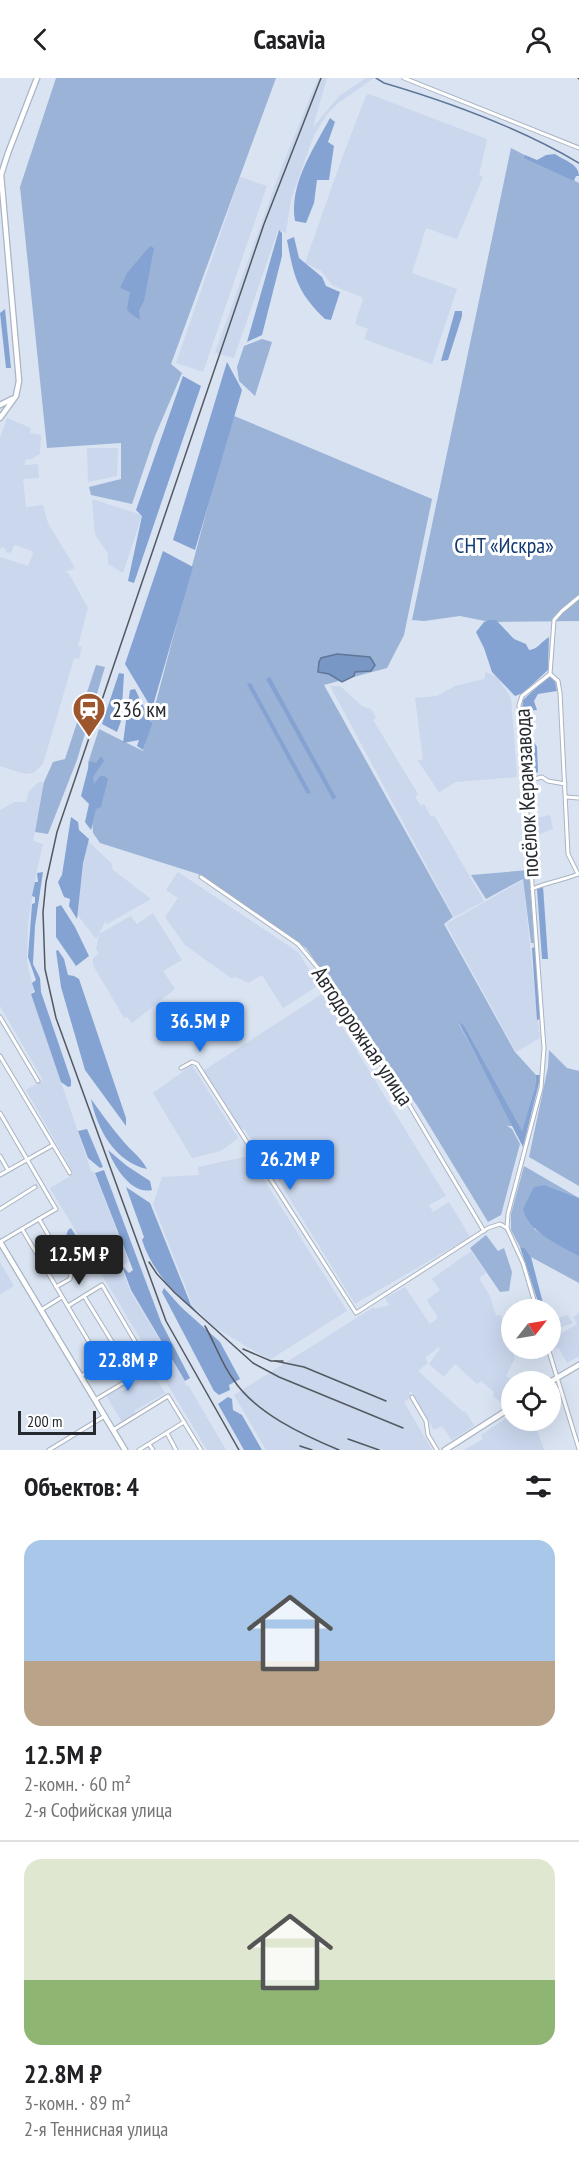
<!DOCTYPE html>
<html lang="ru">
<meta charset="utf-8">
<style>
body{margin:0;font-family:"PT Sans Narrow",sans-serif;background:#f6f6f6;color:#202124;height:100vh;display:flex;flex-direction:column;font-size:22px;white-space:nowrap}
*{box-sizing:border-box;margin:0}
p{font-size:20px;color:#757577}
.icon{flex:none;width:33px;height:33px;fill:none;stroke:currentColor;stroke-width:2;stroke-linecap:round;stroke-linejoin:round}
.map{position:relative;height:1372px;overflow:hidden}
.drawer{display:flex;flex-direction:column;background:#fff;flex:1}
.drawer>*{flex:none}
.needle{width:39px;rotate:59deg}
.controls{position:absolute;left:501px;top:1221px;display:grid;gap:12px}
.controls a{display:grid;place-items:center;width:60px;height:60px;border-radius:50%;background:#fff;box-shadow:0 6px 24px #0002;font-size:30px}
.scale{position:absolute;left:18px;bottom:15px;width:78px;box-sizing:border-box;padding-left:6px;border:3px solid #262a30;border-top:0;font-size:16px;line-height:21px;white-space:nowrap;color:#262a30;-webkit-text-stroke:4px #fff;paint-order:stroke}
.price{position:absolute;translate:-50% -51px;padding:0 14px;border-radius:6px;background:#1a73e8;color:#fff;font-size:20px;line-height:39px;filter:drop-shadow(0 2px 3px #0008)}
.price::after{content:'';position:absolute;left:50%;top:36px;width:18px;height:14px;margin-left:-9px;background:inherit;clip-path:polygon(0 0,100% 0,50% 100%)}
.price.current{background:#222;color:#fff}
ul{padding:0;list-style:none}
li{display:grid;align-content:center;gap:12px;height:318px;padding:0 24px}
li+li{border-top:2px solid #e0e0e0}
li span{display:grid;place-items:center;height:186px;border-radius:18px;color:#555}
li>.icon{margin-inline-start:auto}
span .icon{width:108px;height:108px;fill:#fffc;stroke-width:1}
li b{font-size:26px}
h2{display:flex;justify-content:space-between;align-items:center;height:72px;padding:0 24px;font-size:26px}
header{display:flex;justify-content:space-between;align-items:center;height:78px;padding:0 24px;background:#fff;font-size:27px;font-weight:600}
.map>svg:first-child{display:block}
</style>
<header><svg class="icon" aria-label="back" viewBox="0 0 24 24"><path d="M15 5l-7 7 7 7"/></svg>Casavia<svg class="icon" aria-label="person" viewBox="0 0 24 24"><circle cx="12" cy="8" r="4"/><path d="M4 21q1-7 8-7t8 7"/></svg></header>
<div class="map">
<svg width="579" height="1372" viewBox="0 0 579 1372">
<rect width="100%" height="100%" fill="#d9e3f2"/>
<!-- built -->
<g fill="#cad7ed">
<path d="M318,0H327L313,49L339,18L366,0H374L337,26L328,35L314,57L291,121L286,155L278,152L234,280L215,275L279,96Z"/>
<path d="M369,16L487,61L479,97L483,99L457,161L426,150L412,195L457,211L432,286L364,261L368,251L355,246L363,221L361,219L332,207L321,193L305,185L342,80L366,18Z"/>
<path d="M240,99L267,108L203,294L176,285Z"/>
<path d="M7,340L31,350L30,355L41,357L40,376L30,382L26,381L24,387L38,386L39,400L23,401L26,429L43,427L48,445L75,490L65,494L69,496L88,530L78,568L82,569L79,581L74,580L43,686L33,695L25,696L0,688V479L28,488L33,476L32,473L14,467L11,475L6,474V471L2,469L0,471V360Z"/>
<path d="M87,370H118L117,398L88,404Z"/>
<path d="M92,421L142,437L123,495L108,486V476L95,456Z"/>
<path d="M486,594L497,599L511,620L517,699L456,704L439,714L418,683L423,681L415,620L437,618L455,608L484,601Z"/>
<path d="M330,608H340L362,628L371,631L376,640L373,642L418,716L415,719L421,728L424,726L431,739L434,737L484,823L454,839Z"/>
<path d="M39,704L45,705L33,763L43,766L36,797L28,845L27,884L34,913L31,915L91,1093L94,1094L129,1184L121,1188L130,1213L186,1306L184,1307H188L226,1372H207L50,1110L74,1096L26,1012L43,1002L0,928V732L15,724H26L29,713Z"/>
<path d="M550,737L553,751L538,757L537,750L533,751L531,741Z"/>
<path d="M87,762L112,786L113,792L151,821L107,846L105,844L96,861L73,831Z"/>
<path d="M178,794L298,874L319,907L283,930L262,897L248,905L236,899L231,900L185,867L165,839L178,820L166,812Z"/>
<path d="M523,802L540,960L516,974L446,846Z"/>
<path d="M153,835L182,882L163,893L175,911L132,945L127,939L124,940L93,887V880L99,876L96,871L99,856L131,838L137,846Z"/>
<path d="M322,916L446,1118L429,1127L433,1134L449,1124L470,1159L355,1226L262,1076L244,1051H240L203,993Z"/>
<path d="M192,987L238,1060L221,1073L192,1080L153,1015Z"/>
<path d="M249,1078L347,1233L271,1281L259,1276L213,1248L193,1228L153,1126L162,1099L199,1097L198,1089Z"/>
<path d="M471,1173L486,1195L479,1200L490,1218L496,1238L501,1237L515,1280L506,1298L513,1303L511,1320L503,1326L493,1318L494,1314L481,1303L477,1306L455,1286L444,1299L429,1286L440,1271L439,1269L425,1280L428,1285L418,1293L462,1333L466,1334L474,1348L452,1362L442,1348L434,1352L411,1313L409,1315L411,1319L404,1324L432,1372H266L234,1317L374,1229L375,1231L389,1227L385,1220L405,1209L430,1246L438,1240L427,1222L440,1212L432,1201Z"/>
<path d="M0,1184L14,1208L0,1216Z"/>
<path d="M579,1235V1278L567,1285L559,1270L551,1272V1255L554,1254L551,1242L568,1237L573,1245L559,1250L562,1255L577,1246L573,1239Z"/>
<path d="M152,1294L165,1315L134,1333L136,1336L122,1344L106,1317L120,1309L122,1313Z"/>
<path d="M511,1337L512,1342L534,1343L544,1372H464L483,1361L481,1357Z"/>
</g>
<!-- green -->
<g fill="#9bb3d7">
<path d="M56,0H276L171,286L182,295L155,358L132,426L91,417L89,409L121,401V365L47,370L20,109Z"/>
<path d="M511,70L579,105V543L490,544L460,538L424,543L412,542Z"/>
<path d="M262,261L272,264L255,318L239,303L237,289L244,268Z"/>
<path d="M232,337L432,421L404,557L387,590L324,607L453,839L444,846L515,974L536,997L535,1009L522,1054L464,947L459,946L513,1048H507L512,1051L520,1066L501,1137L488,1144L418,1029L306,870L198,796L100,765L93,755L88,685L99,651L143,673Z"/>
<path d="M96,587L105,589L77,682L48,756L35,754L44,704L53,684L65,681Z"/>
<path d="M529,792L534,865H531L523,801L486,821L471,797Z"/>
<path d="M549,972L567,990L579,993V1108L529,1079L548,989Z"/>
<path d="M524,1088L579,1120L545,1107L534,1151L579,1179V1205L531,1179L525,1170L520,1169L511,1152V1136Z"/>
<path d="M486,1157L498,1173L504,1170L512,1194L509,1213L500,1214L470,1170Z"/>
</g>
<!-- forest -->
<g fill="#84a3d2">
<path d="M330,40L335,44L328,64L334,68L329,102H317L314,125L306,145L295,143C289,106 313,72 330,40Z"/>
<path d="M555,76C565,83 579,86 579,98H576L574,103L524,80L525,77L537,82L546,77Z"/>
<path d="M279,152L282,155V178L262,257L247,264Z"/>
<path d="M294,159L299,180L322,199L326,208L340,214L331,242L325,241C297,214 294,199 287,162Z"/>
<path d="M150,168L154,170L144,223L139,232L140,242L130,235L127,231L130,214L120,210L127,195Z"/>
<path d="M5,231L11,290H6L0,235Z"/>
<path d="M455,233H462V238L448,282L441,283Z"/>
<path d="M227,284L242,312L195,472L173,462Z"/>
<path d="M183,298L201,308L134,505L128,503L142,438L136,432Z"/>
<path d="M163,473L193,489L152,631L125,586Z"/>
<path d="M489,542H496L514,561L526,566L529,572C537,572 542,563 549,559L548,592L523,615L515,618L492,594L484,570L476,554L484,544Z"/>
<path d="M119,595L124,596L122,628L116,637L121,643L117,654L102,646Z"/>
<path d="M549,598L555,603L557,613L538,616L534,623L537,632L522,633L523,622Z"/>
<path d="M270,599L336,719L333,722L266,601Z"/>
<path d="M251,605L311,715L307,716L247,606Z"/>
<path d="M135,611L152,646L143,672L137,668L139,662L123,665L130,612Z"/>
<path d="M534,664L537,669L538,694L525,698L523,671Z"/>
<path d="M101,678L104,683L93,699L94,706L100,698H104L108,701L101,729L96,731L91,752L85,744L89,726L81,718L90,683L96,685Z"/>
<path d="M71,739L78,744L79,752L89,761L83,785L77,841L69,828L70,821L64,819L58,804L62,797Z"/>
<path d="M43,794L35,848L33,886L40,900L41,914L71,1002V1008L68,1009L61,1004L31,916L35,914L32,905L36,902L28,879L32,826L35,825V819L32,818L35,804H38L37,795Z"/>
<path d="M543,808L548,881H542L537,811Z"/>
<path d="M61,827L75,849L89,878L76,888L56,859V829Z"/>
<path d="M535,869L540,941L537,942L532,870Z"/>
<path d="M58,872L64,881L68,897L74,898L79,901L126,1040V1048L85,992L83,985L61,909L56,873Z"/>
<path d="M459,945L464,947L522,1053L535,1009L536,997H541L523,1069Z"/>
<path d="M91,1021C101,1035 111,1049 123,1063C131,1073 141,1079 147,1091C115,1084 97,1051 91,1021Z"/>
<path d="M87,1051L103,1089L100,1090L88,1080L78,1053Z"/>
<path d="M108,1072L127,1088L150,1103L152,1112C131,1117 114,1088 108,1072Z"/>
<path d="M104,1092L161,1244L190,1300L185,1303L131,1212L122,1188L129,1195L133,1192L95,1095Z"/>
<path d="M545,1107L579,1120V1179C559,1166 529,1155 523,1131L534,1109Z"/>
<path d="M126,1109L150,1125L191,1227L201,1238C176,1217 152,1194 142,1162L144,1159Z"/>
<path d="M71,1150L94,1188L76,1198L74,1195L80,1192L84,1178L79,1168L71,1173L64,1164L68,1152Z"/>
<path d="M520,1169L525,1170L531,1179L544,1229L540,1230Z"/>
<path d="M164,1210L181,1229L220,1264L240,1301L229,1307L230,1312L219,1317L214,1313L162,1214Z"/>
<path d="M228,1319L232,1321L233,1332L242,1337L262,1372H244L218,1326Z"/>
</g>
<!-- water -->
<path fill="#7897c5" stroke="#5f7698" stroke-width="1.5" d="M337,576L370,579L375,587L371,593L355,594L354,598L342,604L329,596L318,594L319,584L321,580Z"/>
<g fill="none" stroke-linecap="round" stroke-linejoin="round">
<!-- stream -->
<path stroke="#5f7698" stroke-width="1.5" d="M376,0L384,5C452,25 518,49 579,85"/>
<!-- minor casing -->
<g stroke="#aab4c2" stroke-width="5">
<g id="minor">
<path d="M404,0L579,70"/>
<path d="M550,596L558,603L560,615L568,776L578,796"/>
<path d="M523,704L542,699L548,703L565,706"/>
<path d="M566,719L579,720"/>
<path d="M201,799L298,866L323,896L372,976L392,998L484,1153"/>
<path d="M532,811C547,804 562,803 578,796"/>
<path d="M0,939L38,1003"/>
<path d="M0,978L70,1095"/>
<path d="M181,990L192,984L197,986L356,1235L488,1150L500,1146L507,1150"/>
<path d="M0,1035L56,1131L0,1164"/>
<path d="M0,1078L8,1092"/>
<path d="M0,1097L53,1067"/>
<path d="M0,1131L35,1109"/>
<path d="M39,1141L71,1196L70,1201L56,1209"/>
<path d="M22,1151L102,1286"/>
<path d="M84,1218L119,1275"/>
<path d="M68,1228L102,1207L136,1265L81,1298"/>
<path d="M41,1232L62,1219"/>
<path d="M537,1232L523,1185L507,1150L508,1136L541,1010L544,970L519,627L522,618L550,596L554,542L562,533L579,519"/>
<path d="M548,1270L579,1371"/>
<path d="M412,1319L426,1343L428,1357L437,1372"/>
<path d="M95,1322L150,1289"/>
<path d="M113,1352L168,1318L201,1372"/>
<path d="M167,1355L176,1372"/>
<path d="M149,1366L153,1372"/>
<path d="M49,1372L103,1339"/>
<path d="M139,1372L184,1344"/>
</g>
</g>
<!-- major casing -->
<g stroke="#aab4c2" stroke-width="7">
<g id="major">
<path d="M0,327L12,321"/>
<path d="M0,340L16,318L19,303L1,97L8,75L37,0"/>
<path d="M0,1164L125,1372"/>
<path d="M550,1304L579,1287"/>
<path d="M445,1372L512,1329"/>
</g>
</g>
<!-- minor -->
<use href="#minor" stroke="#fff" stroke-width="3"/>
<!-- major -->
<use href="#major" stroke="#fff" stroke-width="4.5"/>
<!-- rail -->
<g stroke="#535961" stroke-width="1.5">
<path d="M578,0L579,1"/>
<path d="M149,1184L157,1196L175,1215L253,1285L279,1299L403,1350"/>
<path d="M205,1248C215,1265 221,1285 233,1301C255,1335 303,1357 339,1372"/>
<path d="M243,1271L271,1283H283"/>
<path d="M275,1283L304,1289L386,1323"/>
<path d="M348,1361L379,1372"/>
<path d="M300,1368L312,1372"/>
<path d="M239,1372L166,1243L56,940L45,891L43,834L46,804L57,754L264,146L321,0"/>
</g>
</g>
<!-- icons -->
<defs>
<g id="station-pin" transform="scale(1.725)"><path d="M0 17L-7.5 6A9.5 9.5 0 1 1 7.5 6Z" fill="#9c552d" stroke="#fff"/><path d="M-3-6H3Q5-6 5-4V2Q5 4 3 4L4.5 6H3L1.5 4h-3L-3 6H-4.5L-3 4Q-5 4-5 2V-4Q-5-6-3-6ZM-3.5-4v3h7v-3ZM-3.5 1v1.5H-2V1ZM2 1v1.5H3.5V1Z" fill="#fff"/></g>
</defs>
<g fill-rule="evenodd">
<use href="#station-pin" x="89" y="631"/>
</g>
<g text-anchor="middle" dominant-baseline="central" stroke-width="6" stroke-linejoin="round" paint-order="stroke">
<!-- park labels -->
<g font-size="22" fill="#133a73" stroke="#fff">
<text x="504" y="467">СНТ «Искра»</text>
</g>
<!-- poi labels -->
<g font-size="22" fill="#262a30" stroke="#fff" text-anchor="start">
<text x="112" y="631">236 км</text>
</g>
<!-- street labels -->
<g font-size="22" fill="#262a30" stroke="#fff">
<text transform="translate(526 715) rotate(-93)">посёлок Керамзавода</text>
<text transform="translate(363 958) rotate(56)">Автодорожная улица</text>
</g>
</g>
</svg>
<div class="controls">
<a><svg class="needle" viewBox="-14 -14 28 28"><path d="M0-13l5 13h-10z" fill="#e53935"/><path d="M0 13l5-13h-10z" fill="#757577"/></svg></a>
<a><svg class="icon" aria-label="locate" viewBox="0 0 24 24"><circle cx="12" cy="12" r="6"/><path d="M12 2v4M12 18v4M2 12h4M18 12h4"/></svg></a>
</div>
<div class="scale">200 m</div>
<b class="price" style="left:200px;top:975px">36.5M ₽</b>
<b class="price" style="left:290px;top:1113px">26.2M ₽</b>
<b class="price current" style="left:79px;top:1208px">12.5M ₽</b>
<b class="price" style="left:128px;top:1314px">22.8M ₽</b>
</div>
<section class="drawer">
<h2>Объектов: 4<svg class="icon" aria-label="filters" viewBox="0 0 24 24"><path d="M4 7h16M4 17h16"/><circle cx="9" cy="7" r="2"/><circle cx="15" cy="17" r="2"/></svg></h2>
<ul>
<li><span style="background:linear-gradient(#a9c7e8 65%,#b9a48a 0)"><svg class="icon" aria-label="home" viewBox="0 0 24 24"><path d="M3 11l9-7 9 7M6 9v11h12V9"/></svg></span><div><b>12.5M ₽</b><p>2-комн. · 60 m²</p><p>2-я Софийская улица</p></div></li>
<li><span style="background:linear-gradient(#dfe7d0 65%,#8fb573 0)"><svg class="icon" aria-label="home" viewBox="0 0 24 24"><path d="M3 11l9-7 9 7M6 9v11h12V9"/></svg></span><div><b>22.8M ₽</b><p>3-комн. · 89 m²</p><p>2-я Теннисная улица</p></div></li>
</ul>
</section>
